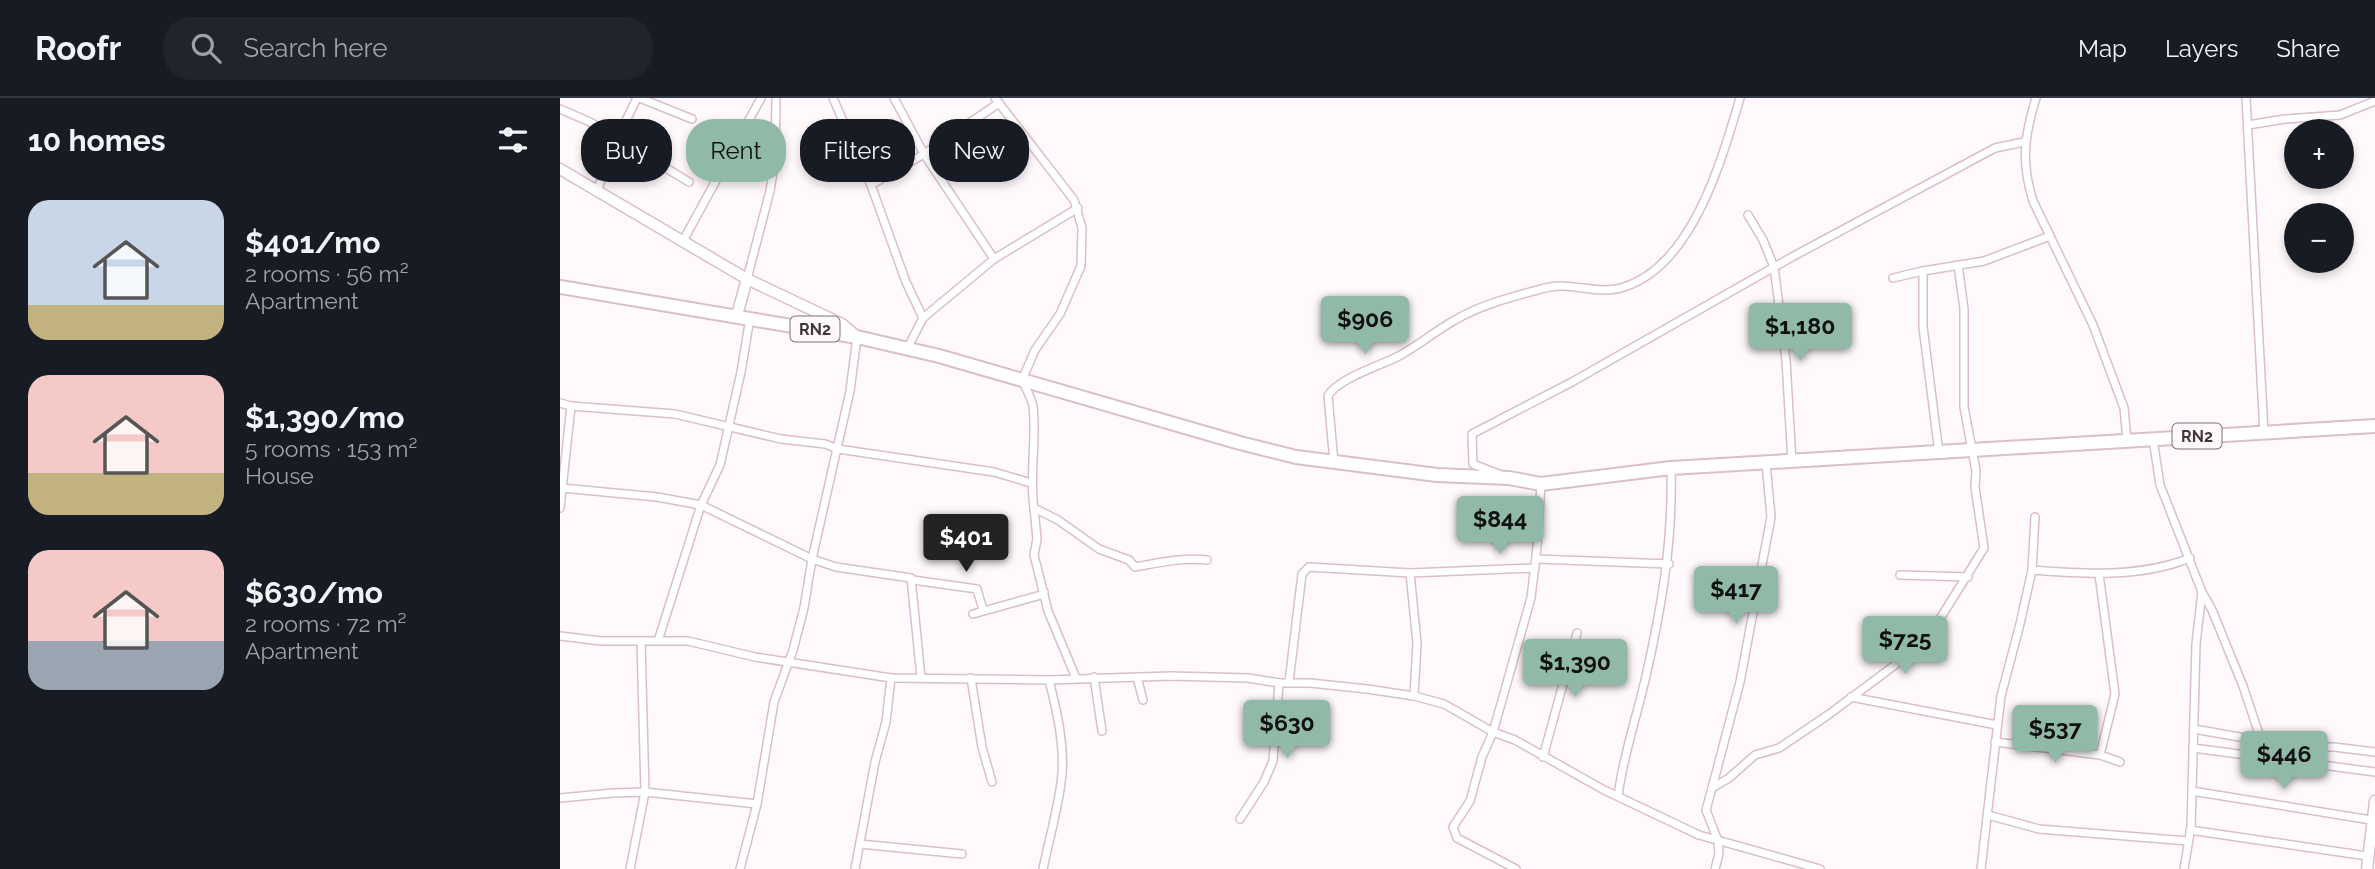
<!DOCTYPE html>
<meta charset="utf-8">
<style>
body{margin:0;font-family:Raleway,sans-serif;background:#20242c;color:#f1f3f6;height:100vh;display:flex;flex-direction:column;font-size:26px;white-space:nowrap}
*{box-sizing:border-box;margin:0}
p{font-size:23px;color:#9ea1a6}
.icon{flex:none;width:38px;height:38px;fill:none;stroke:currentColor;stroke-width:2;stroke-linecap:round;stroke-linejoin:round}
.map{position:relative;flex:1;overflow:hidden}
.side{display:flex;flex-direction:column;background:#171b24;width:560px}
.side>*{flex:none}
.guide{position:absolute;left:21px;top:21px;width:665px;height:63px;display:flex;gap:14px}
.fabs{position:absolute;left:1724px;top:21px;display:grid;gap:14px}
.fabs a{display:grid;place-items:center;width:70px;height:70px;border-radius:50%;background:#171b24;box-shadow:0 4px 10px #0003;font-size:35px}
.price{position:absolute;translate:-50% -60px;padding:0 16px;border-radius:7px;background:#91b9a7;color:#111;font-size:23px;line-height:46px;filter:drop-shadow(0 2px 4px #0008)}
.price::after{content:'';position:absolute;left:50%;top:42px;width:21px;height:16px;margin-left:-10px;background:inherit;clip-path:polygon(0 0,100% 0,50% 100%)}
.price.selected{background:#222;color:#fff}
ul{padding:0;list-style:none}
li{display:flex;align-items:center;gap:21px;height:175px;padding:0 28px}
li span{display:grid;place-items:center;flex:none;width:196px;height:140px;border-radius:21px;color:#555}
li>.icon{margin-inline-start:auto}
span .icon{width:84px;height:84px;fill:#fffc;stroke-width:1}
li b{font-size:30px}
h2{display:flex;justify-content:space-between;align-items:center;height:84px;padding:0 28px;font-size:30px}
.chip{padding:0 24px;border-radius:28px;background:#171b24;box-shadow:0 4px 10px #0003;font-size:24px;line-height:63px}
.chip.selected{background:#91b9a7;color:#111}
header{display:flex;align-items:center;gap:42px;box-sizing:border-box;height:98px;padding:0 35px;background:#171b24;border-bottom:2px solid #363941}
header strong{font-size:33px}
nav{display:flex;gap:38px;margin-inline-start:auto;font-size:24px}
.search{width:490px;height:63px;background:#20242c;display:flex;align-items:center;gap:18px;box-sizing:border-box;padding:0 24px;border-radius:28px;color:#9ea1a6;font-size:26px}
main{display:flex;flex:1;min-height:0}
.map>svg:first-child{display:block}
</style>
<header>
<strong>Roofr</strong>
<div class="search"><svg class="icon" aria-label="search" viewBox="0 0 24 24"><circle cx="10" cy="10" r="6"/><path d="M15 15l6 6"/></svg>Search here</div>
<nav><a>Map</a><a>Layers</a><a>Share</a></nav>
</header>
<main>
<section class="side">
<h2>10 homes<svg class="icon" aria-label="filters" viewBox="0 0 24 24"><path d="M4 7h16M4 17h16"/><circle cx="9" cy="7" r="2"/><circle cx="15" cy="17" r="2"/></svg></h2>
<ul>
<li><span style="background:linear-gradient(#c9d6e8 75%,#c2b280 0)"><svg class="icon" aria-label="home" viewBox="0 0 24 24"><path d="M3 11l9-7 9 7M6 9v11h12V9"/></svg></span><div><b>$401/mo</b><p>2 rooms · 56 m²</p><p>Apartment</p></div></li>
<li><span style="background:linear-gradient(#f6c9c9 70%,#c2b280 0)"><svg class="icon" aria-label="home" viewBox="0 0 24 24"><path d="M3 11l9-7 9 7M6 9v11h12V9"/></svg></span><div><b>$1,390/mo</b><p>5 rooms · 153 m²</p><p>House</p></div></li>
<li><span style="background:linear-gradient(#f6c9c9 65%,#9aa5b1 0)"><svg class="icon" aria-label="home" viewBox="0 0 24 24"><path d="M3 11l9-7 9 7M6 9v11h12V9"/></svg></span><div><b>$630/mo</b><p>2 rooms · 72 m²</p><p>Apartment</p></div></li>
</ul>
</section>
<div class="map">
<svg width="1815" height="771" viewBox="0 0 1815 771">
<rect width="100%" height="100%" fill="#fff9fc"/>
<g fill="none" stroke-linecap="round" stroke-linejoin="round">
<!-- street casing -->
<g stroke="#dabece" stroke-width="10">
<g id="street">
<path d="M80,0L132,21"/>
<path d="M273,0L311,87L346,184L363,220L347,251"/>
<path d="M334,0L364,56L434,161"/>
<path d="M435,0L514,102L522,130L521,168L500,216L475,252L462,282C466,291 471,299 473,308C477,341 469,376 474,410L498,422L539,451L569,462L575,469C598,465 622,459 647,462"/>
<path d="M1476,0C1464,39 1461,64 1473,103L1533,227L1564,310L1567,342"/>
<path d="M1686,0L1704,335"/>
<path d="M0,11L30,24L129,84"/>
<path d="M1688,27L1725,21L1780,17L1815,3"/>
<path d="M311,87L364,56L439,5"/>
<path d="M37,93L57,41L77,0"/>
<path d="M1188,117L1203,142L1214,169L1226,262L1232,364"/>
<path d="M123,143L201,0"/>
<path d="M1333,180L1363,173"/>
<path d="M187,181L210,93L215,61L216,0"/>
<path d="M363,220L434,161L518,110"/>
<path d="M0,305L11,308L0,410"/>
<path d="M11,308L115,316L221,341L265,346L278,351L434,374L471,385"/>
<path d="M1593,341L1600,387L1642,494L1636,546L1631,729L1624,771"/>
<path d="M1379,355L1363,229V173L1424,163L1490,138"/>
<path d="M774,365L768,298C777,281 819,268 837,259C857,249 875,233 895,222C922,206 955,198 985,190C1011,183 1038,198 1064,189C1133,167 1162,61 1180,0"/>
<path d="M941,377L913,366L912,336L1012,284L1232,159L1435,50L1464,44"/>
<path d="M2,390L97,399L141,407L252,461L276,469L351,480L361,579"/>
<path d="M474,410L477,441L474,457L488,513L516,580"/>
<path d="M976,461L1109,466"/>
<path d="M1472,472C1524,476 1580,480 1630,460"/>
<path d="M850,475L857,545L854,598"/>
<path d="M1539,476L1555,596L1540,657"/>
<path d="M1340,477L1408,479"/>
<path d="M353,482L417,491L423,512"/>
<path d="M1642,494L1652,512L1683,588L1700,639"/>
<path d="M413,516L481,497L484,494"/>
<path d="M0,538L41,543H128L195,559L331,580L489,582L610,578L688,580L719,585H750L807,591L854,598L884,606L933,634L955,642L1044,692L1139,737L1260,771"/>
<path d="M81,543L85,694L197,706"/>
<path d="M98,543L141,407L160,367L181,274L190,220"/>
<path d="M534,579L542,633"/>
<path d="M577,579L583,602"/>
<path d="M411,580L422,649L432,684"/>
<path d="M729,584L742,476L749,469L850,475L975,470"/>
<path d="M1291,599L1437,627"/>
<path d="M1634,631L1685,640L1711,641L1749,649H1774L1815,654"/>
<path d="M1435,644L1540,657L1560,664"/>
<path d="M1633,650L1815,674"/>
<path d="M983,659L1017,535"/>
<path d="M1152,690L1180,584L1211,419L1206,365"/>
<path d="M1632,693L1811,722"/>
<path d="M1058,698C1063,658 1077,618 1086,578C1102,507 1113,443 1111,370"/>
<path d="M0,700L53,695L85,694L70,771"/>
<path d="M1428,717L1479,731L1628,743"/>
<path d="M680,721L704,684L713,663L719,585"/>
<path d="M1630,732L1807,758"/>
<path d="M300,746L402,756"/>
<path d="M180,771L197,706L214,604L233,552L244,510L252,461L290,293L297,239"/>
<path d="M295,771L315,664L326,624L331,580"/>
<path d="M483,771C489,742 497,714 501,685C506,651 497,614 489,582"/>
<path d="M956,771L897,740L893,729L910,703L922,659L933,634L971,500L977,449L981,386"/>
<path d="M1155,771L1159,756L1158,743L1146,712L1152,690L1169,680L1195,657L1219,650L1268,617L1355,552L1378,524L1424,450L1415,389L1416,373L1404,309V211L1398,167"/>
<path d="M1421,771L1441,598L1460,526L1472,472L1475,419"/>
</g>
</g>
<!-- secondary casing -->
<g stroke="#dabece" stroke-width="13">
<g id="secondary">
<path d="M0,71L187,181L282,226L297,239"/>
<path d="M177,217L187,181"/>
<path d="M1807,771L1815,703"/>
</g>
</g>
<!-- highway casing -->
<g stroke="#dabece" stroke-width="16">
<path id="highway" d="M0,189L297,239L379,258L680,345L736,359L877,377L949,380L981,386L1111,370L1815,328"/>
</g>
<!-- street -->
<use href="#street" stroke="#fff" stroke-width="7"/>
<!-- secondary -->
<use href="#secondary" stroke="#fff" stroke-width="10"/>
<!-- highway -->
<use href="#highway" stroke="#fff" stroke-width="12"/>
</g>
<g text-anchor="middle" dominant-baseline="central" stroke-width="7" stroke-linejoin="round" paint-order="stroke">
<!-- shield labels -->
<g fill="#fff9fc" stroke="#7a7076" stroke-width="2">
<rect x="230.5" y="218.5" width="49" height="25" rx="5"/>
<rect x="1612.5" y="325.5" width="49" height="25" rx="5"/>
</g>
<g font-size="16" font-weight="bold" fill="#41363d">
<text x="255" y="231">RN2</text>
<text x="1637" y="338">RN2</text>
</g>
</g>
</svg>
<div class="fabs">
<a>+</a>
<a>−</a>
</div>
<b class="price" style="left:805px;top:258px">$906</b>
<b class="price" style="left:1240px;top:265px">$1,180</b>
<b class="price" style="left:940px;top:458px">$844</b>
<b class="price selected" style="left:406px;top:476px">$401</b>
<b class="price" style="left:1176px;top:528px">$417</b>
<b class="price" style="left:1345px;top:578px">$725</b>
<b class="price" style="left:1015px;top:601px">$1,390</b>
<b class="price" style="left:727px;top:662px">$630</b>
<b class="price" style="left:1495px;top:667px">$537</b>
<b class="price" style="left:1724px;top:693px">$446</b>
<div class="guide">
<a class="chip">Buy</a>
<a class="chip selected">Rent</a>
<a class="chip">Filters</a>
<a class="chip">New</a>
</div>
</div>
</main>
